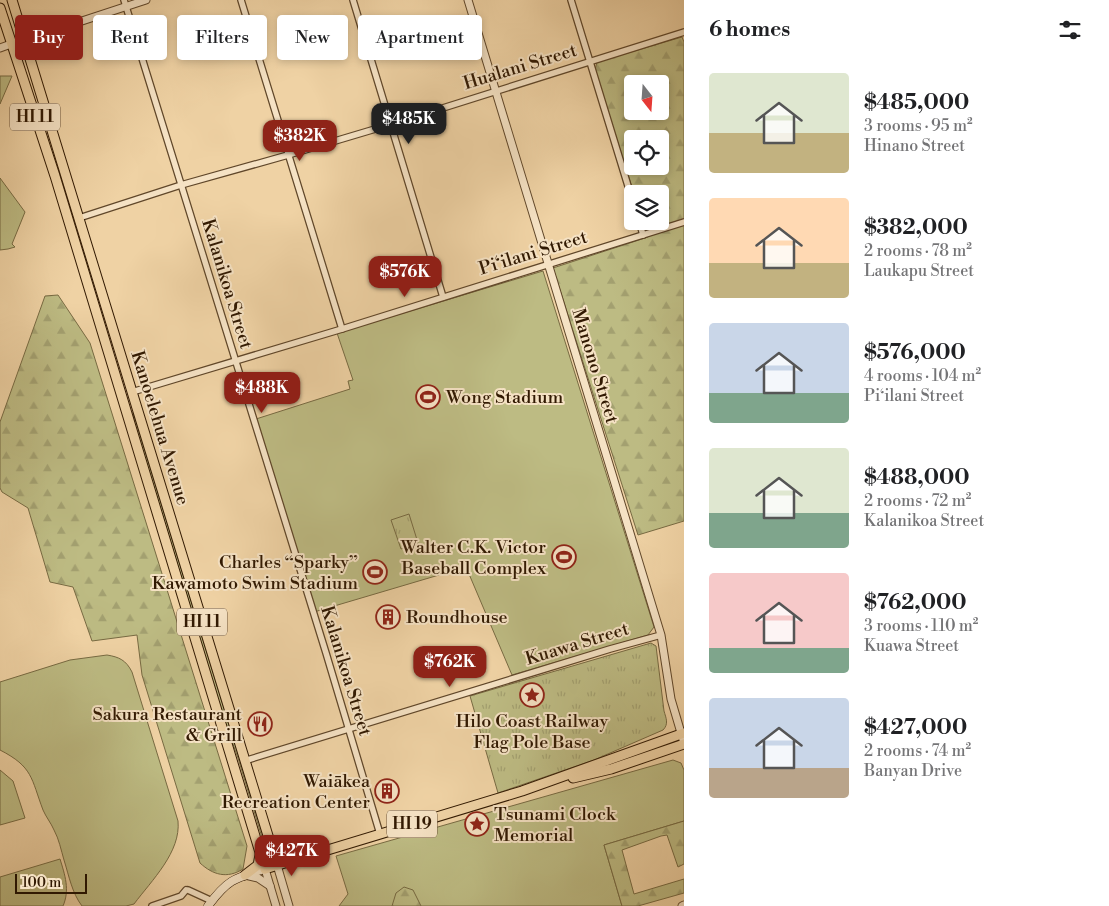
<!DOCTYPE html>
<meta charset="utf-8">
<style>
body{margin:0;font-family:"Libre Bodoni",serif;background:#f2f2f2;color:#202124;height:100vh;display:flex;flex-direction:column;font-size:19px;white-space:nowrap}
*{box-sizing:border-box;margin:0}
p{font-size:16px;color:#757577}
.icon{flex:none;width:28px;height:28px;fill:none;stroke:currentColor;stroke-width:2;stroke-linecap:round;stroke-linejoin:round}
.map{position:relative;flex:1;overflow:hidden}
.drawer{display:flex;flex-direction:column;background:#fff;width:425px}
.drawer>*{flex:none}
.banner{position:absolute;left:15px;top:15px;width:475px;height:45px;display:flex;gap:10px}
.needle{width:32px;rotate:163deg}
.buttons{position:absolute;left:624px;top:75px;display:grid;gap:10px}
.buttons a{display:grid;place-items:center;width:45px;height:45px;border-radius:5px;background:#fff;box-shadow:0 2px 8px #0003;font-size:25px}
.scale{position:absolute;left:15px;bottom:12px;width:72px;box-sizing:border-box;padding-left:5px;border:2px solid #311902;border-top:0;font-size:14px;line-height:18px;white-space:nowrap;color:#311902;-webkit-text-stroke:4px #f5e2c4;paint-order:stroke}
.price{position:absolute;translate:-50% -42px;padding:0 11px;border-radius:10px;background:#8f2418;color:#fff;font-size:16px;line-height:32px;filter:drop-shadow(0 1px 2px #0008)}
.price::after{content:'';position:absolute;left:50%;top:30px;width:15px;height:11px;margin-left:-8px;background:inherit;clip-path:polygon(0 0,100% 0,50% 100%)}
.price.active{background:#222;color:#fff}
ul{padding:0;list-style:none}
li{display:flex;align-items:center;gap:15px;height:125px;padding:0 25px}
li span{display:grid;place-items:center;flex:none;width:140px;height:100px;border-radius:5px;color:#555}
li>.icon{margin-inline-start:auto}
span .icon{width:60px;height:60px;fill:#fffc;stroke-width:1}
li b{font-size:21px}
h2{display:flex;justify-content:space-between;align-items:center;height:60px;padding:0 25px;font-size:21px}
.tag{padding:0 18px;border-radius:5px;background:#fff;box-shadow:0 2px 8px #0003;font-size:18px;line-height:45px}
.tag.active{background:#8f2418;color:#fff}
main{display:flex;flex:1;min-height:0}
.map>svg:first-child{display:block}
</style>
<main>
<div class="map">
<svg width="684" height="906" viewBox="0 0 684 906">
<defs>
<pattern id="forest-firs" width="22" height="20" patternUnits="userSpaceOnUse" patternTransform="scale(1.25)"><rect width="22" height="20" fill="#bdbb83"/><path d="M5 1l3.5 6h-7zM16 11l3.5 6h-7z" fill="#a3a070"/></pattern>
<pattern id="park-tufts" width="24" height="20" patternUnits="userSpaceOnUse" patternTransform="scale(1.25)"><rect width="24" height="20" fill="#bdbb83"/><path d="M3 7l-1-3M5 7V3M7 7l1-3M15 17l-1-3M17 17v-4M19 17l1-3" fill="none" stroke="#a3a070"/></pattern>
</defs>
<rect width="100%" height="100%" fill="#efd2a4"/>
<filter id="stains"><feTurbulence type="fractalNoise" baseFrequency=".004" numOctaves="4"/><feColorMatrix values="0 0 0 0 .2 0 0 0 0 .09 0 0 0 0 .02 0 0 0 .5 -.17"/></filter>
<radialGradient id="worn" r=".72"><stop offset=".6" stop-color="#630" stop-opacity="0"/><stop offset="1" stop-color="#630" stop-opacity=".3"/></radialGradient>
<!-- grass -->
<g fill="#bdbb83" stroke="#776a42">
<path d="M0,76H12L0,104Z"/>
<path d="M0,178L25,212L12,244L15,247L8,249L0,250Z"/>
<path d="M543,271L654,627L648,635L512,675L466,567L314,612L256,419L350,389L348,381L353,380L337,333Z"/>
<path d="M133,412L269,855L267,854L238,758L225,722L143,456L135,426Z"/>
<path d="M107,655C119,657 126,660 132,672L178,821C181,852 152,880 134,904L126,906H82C72,893 69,876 64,860C61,850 59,839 54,830C51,823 46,817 43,810C31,778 33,767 0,750V682L70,660Z"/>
<path d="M673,760L681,763L684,770V821L604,845L622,906H339L348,894L336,856Z"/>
<path d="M0,770L13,781L25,818L0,825Z"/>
<path d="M60,859C65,875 70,890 63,906H0V877Z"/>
</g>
<!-- forest -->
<g fill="url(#forest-firs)" stroke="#776a42" fill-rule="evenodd">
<path d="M682,37L684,42V521L638,535L553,268L648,237L643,221H660V194H634L595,70L597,62ZM632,84H660V111H632ZM632,139H660V166H632Z"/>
<path d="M58,295L90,343L247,846L243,869C227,879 213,875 200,863L142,675L137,635L92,641L73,587L50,582L28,508L2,492L0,488V422L45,296Z"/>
<path d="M684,821V864L678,867L667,835L661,836L622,850L634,894L684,879V893L638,906H622L604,845Z"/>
<path d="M404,887L413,890L421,906H392L396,893Z"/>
</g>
<!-- park -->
<g fill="url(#park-tufts)" stroke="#776a42">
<path d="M409,514L418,543L401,549L391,520Z"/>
<path d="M651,643L656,646L664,711C666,718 669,724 663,730L594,760L498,793L470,696Z"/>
</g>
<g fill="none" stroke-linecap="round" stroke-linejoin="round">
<!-- minor casing -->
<g stroke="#60472a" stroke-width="8">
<g id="minor">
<path d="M124,0L326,653L380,834"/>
<path d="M241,0L342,329"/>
<path d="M353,0L443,297"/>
<path d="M571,0L632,199"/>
<path d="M79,218L181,185L288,155L392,124L684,32"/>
<path d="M639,221L643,235"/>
<path d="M132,392L342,329L684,222"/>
<path d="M244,761L610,649L661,635"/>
<path d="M188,890L212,901"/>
<path d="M152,906L181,896L186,890"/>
</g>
</g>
<!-- tertiary casing -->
<g stroke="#60472a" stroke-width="9">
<g id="tertiary">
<path d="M468,0L661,635L671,699L684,743"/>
<path d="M24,40L146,0"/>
<path d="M0,48L11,44"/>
<path d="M277,865L289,906"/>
<path d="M265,869L276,906"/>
<path d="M245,875L258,878L270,886"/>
<path d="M682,906L684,905"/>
</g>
</g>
<!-- secondary casing -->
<g stroke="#311902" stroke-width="9">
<path id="secondary" d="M208,906C228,879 235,878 265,869"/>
</g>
<!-- primary casing -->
<g stroke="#311902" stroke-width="11">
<g id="primary">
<path d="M573,778L611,769L684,744"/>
<path d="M265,869L522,791L684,733"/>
</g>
</g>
<!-- trunk casing -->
<g stroke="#311902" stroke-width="11">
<g id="trunk">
<path d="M12,0L277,865"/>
<path d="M0,8L55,176L265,869"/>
<path d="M245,875L258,865L260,855"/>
</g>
</g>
<!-- minor -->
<use href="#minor" stroke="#f5e2c4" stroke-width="5.5"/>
<!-- tertiary -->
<use href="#tertiary" stroke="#f5e2c4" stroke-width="7"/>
<!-- secondary -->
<use href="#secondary" stroke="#f5e2c4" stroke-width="8"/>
<!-- primary -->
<use href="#primary" stroke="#efd2a4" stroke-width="9"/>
<!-- trunk -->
<use href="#trunk" stroke="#efd2a4" stroke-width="9"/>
</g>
<!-- icons -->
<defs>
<g id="stadium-ring" transform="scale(1.25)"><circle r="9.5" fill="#f5e2c4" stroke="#8f2418" stroke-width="1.5"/><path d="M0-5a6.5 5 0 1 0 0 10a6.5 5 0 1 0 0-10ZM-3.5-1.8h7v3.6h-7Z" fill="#8f2418"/></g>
<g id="building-ring" transform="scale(1.25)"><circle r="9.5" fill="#f5e2c4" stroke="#8f2418" stroke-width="1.5"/><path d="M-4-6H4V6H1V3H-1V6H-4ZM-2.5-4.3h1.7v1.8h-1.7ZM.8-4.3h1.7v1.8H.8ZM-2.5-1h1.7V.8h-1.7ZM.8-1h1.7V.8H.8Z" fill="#8f2418"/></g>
<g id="sight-ring" transform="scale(1.25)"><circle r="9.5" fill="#f5e2c4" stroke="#8f2418" stroke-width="1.5"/><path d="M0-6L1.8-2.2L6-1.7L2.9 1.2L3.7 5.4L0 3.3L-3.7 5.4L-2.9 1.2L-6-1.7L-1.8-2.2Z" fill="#8f2418"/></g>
<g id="restaurant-ring" transform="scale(1.25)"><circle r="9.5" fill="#f5e2c4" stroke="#8f2418" stroke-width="1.5"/><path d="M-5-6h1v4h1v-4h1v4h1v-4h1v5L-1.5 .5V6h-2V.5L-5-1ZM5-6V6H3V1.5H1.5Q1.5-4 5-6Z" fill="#8f2418"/></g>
</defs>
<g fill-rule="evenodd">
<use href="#stadium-ring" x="428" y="397"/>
<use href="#stadium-ring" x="564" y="557"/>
<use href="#stadium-ring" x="375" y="572"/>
<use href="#building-ring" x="388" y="617"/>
<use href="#sight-ring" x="532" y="695"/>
<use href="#restaurant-ring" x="260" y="724"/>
<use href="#building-ring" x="387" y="791"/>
<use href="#sight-ring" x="477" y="824"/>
</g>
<g text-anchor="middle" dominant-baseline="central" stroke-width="4" stroke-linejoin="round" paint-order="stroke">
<!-- shield labels -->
<g fill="#f5e2c4" stroke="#6c553c" stroke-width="1">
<rect x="10" y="103.5" width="50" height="27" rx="4"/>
<rect x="177" y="608.5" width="50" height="27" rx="4"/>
<rect x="387" y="810.5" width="50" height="27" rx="4"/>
</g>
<g font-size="16" font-weight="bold" fill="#311902">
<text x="35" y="117">HI 11</text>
<text x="202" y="622">HI 11</text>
<text x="412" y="824">HI 19</text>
</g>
<!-- street labels -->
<g font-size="18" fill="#311902" stroke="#f5e2c4">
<text transform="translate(520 67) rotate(-17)">Hualani Street</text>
<text transform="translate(533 253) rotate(-17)">Pi‘ilani Street</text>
<text transform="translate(227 284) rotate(73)">Kalanikoa Street</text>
<text transform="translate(595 366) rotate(73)">Manono Street</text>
<text transform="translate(160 428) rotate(73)">Kanoelehua Avenue</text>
<text transform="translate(577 644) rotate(-17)">Kuawa Street</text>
<text transform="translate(346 671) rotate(73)">Kalanikoa Street</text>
</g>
<!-- poi labels -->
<g font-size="18" fill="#311902" stroke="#f5e2c4" text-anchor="end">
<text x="446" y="397" text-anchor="start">Wong Stadium</text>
<text x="546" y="547">Walter C.K. Victor<tspan x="546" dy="21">Baseball Complex</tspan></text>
<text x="358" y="562">Charles “Sparky”<tspan x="358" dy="21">Kawamoto Swim Stadium</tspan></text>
<text x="406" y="617" text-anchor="start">Roundhouse</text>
<text x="242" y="714">Sakura Restaurant<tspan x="242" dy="21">&amp; Grill</tspan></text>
<text x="532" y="721" text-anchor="middle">Hilo Coast Railway<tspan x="532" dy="21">Flag Pole Base</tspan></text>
<text x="370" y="781">Waiākea<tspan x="370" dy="21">Recreation Center</tspan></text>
<text x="494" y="814" text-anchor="start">Tsunami Clock<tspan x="494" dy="21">Memorial</tspan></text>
</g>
</g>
<rect width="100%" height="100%" filter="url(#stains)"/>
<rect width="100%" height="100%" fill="url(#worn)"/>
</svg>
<div class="buttons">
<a><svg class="needle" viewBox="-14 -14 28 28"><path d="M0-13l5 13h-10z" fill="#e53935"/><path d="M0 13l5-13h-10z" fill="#757577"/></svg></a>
<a><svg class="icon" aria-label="locate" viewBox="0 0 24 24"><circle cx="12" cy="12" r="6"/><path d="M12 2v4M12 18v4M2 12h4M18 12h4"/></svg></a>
<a><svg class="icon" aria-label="layers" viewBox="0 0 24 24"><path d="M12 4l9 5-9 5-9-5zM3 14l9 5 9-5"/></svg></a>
</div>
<div class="scale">100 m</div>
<b class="price active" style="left:409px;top:145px">$485K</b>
<b class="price" style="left:300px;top:162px">$382K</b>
<b class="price" style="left:405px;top:298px">$576K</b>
<b class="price" style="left:262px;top:414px">$488K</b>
<b class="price" style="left:450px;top:688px">$762K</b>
<b class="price" style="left:292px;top:877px">$427K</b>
<div class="banner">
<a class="tag active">Buy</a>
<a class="tag">Rent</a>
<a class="tag">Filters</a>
<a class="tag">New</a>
<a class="tag">Apartment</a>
</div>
</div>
<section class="drawer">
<h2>6 homes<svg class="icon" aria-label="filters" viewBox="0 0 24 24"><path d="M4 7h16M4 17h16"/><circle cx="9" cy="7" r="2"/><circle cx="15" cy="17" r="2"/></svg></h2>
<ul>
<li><span style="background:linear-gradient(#dfe7d0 60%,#c2b280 0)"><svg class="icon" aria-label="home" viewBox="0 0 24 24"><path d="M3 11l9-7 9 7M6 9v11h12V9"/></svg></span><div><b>$485,000</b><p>3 rooms · 95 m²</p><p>Hinano Street</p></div></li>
<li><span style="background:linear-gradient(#ffd9b3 65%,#c2b280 0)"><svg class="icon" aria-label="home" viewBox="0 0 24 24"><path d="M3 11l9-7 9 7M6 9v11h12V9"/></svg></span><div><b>$382,000</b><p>2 rooms · 78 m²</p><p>Laukapu Street</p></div></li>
<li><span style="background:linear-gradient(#c9d6e8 70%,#7fa58c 0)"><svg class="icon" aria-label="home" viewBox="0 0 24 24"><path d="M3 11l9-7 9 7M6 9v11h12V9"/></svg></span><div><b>$576,000</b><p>4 rooms · 104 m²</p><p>Pi‘ilani Street</p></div></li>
<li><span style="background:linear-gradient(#dfe7d0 65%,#7fa58c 0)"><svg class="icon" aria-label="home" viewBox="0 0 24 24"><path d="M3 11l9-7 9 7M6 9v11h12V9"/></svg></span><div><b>$488,000</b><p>2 rooms · 72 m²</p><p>Kalanikoa Street</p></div></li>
<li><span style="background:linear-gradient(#f6c9c9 75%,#7fa58c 0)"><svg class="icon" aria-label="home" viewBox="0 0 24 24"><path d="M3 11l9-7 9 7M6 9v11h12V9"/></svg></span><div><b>$762,000</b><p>3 rooms · 110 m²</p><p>Kuawa Street</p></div></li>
<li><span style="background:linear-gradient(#c9d6e8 70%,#b9a48a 0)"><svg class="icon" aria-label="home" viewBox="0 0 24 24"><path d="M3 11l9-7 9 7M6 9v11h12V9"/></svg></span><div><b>$427,000</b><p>2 rooms · 74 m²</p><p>Banyan Drive</p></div></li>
</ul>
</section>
</main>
